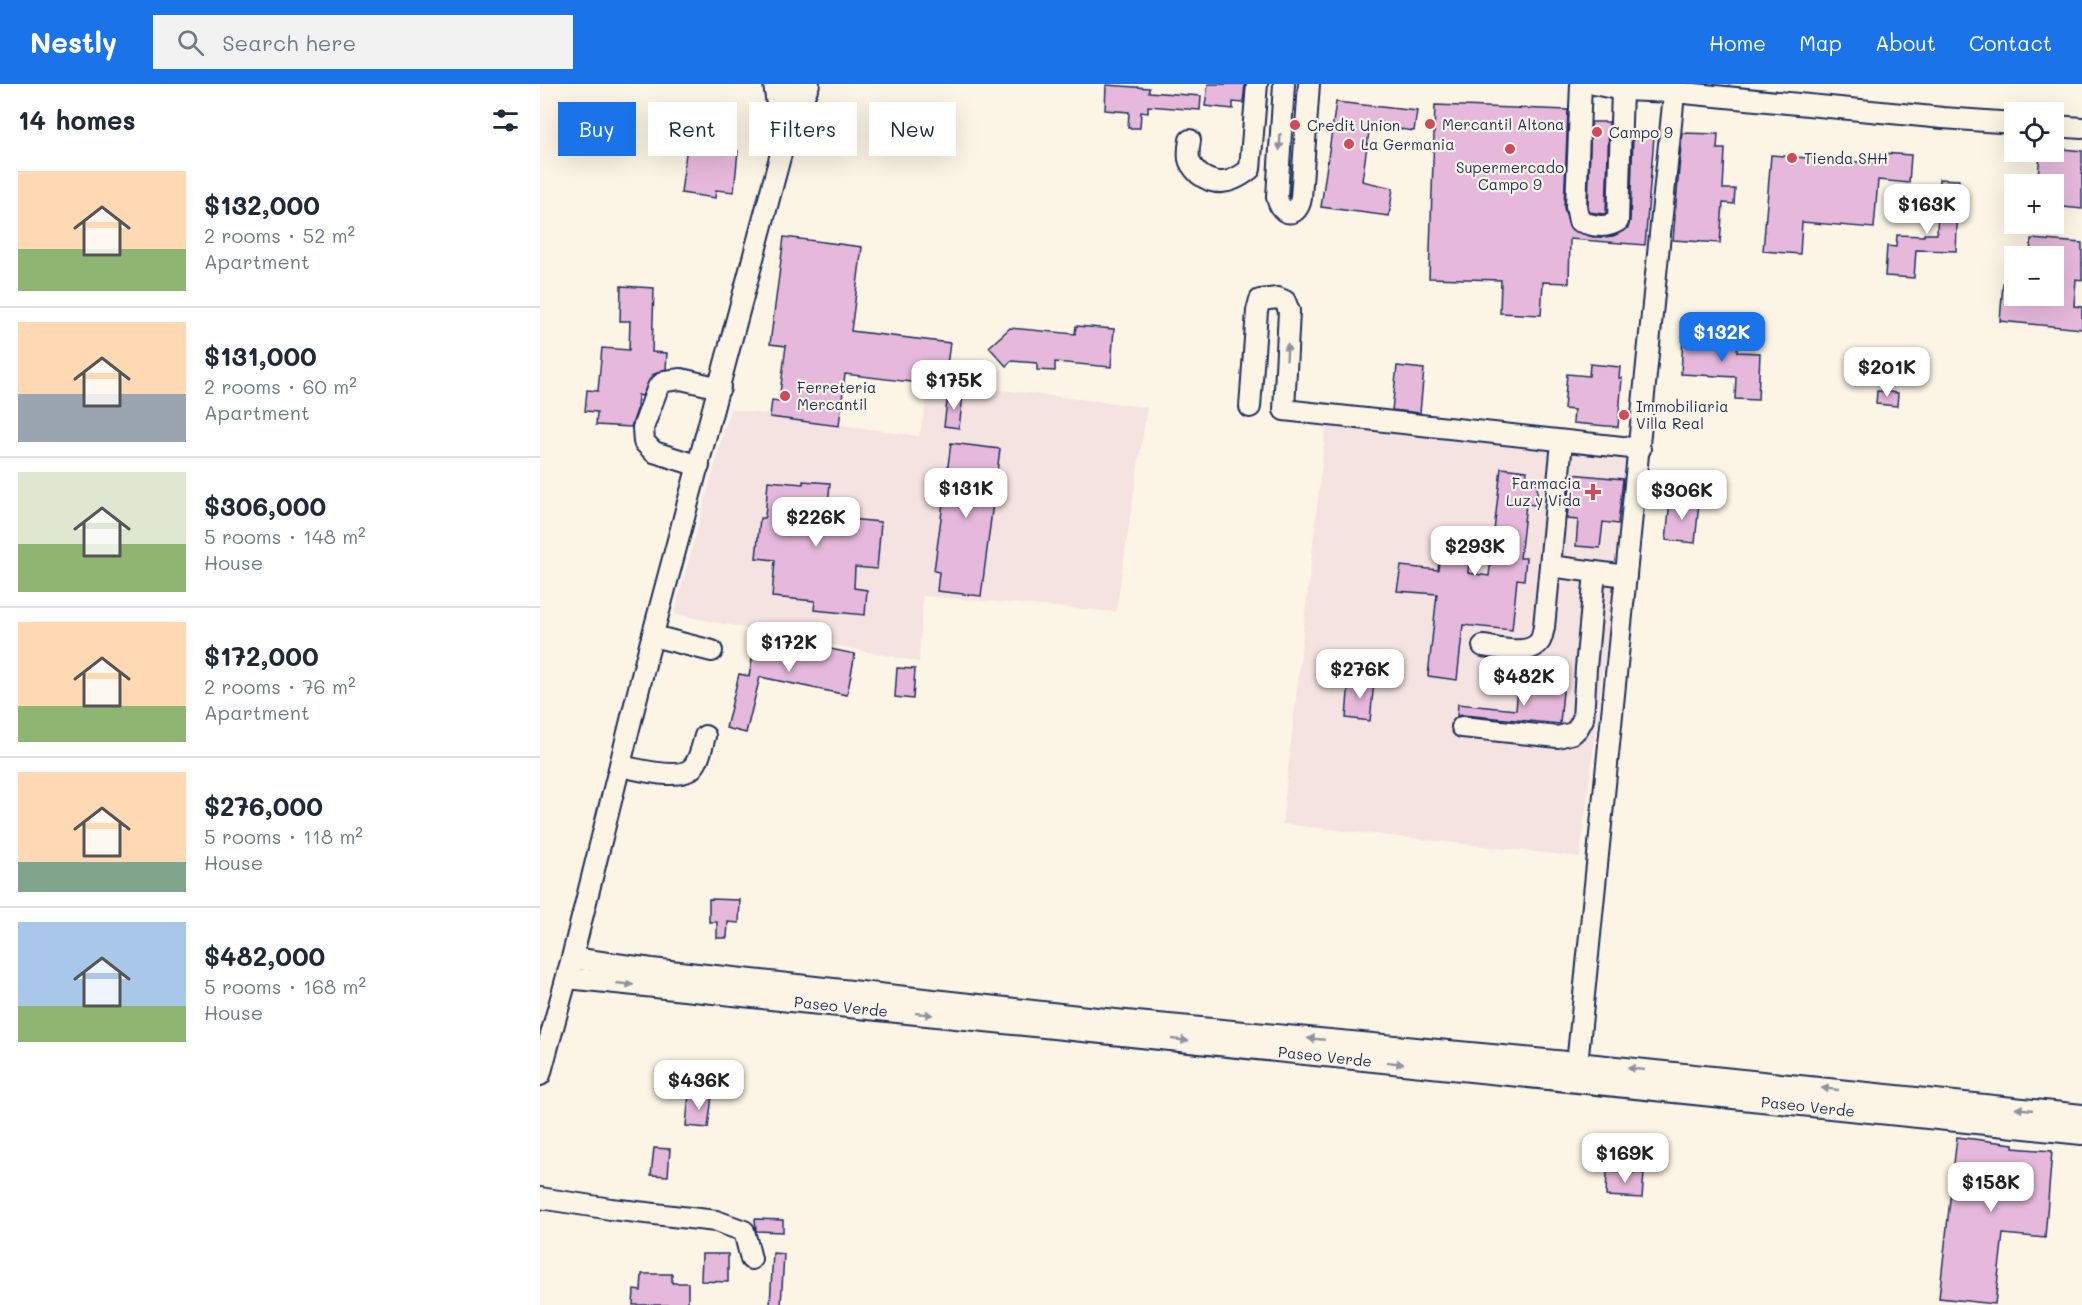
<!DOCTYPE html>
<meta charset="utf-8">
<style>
body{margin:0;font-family:Mali,sans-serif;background:#f2f2f3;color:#1f2937;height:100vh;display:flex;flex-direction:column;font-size:22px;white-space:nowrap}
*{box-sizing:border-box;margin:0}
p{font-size:20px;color:#747a83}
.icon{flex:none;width:33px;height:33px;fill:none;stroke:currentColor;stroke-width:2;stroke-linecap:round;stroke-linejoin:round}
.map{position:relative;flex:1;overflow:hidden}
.side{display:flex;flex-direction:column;background:#fff;width:540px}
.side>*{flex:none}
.guide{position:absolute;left:18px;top:18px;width:570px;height:54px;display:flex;gap:12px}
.tools{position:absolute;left:1464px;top:18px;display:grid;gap:12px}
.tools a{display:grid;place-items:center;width:60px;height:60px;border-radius:0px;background:#fff;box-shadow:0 6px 24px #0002;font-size:30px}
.price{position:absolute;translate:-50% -51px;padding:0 14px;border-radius:12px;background:#fff;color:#222;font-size:20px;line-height:39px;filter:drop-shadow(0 2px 3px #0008)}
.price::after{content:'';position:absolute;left:50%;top:36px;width:18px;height:14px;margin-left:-9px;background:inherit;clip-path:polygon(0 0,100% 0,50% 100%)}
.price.current{background:#1a73e8;color:#fff}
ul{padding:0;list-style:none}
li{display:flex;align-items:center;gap:18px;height:150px;padding:0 18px}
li+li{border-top:2px solid #e0e1e3}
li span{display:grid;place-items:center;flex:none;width:168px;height:120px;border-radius:0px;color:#555}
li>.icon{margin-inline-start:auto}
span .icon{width:72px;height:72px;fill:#fffc;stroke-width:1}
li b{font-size:26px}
h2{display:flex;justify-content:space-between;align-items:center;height:72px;padding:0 18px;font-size:26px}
.pill{padding:0 21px;border-radius:0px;background:#fff;box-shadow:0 6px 24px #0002;font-size:21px;line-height:54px}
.pill.current{background:#1a73e8;color:#fff}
header{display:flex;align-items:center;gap:36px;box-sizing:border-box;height:84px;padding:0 30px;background:#1a73e8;color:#fff}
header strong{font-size:28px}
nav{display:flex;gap:33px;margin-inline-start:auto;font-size:21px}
.search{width:420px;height:54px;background:#f2f2f3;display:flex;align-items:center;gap:15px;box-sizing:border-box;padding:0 21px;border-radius:0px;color:#747a83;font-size:22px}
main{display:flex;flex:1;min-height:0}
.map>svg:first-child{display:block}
</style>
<header>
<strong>Nestly</strong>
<div class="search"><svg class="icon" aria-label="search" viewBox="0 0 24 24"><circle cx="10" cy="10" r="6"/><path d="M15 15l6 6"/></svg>Search here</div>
<nav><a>Home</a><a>Map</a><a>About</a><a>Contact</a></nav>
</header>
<main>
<section class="side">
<h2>14 homes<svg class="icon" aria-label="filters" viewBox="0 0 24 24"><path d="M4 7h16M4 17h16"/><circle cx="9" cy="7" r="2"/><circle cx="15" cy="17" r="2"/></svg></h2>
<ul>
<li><span style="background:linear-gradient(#ffd9b3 65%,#8fb573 0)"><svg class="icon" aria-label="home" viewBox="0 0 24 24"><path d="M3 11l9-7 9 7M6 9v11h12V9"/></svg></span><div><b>$132,000</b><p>2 rooms · 52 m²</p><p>Apartment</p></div></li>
<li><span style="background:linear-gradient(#ffd9b3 60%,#9aa5b1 0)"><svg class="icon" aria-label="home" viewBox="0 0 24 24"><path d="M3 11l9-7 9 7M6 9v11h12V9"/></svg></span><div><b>$131,000</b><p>2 rooms · 60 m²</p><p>Apartment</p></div></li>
<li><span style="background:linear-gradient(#dfe7d0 60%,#8fb573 0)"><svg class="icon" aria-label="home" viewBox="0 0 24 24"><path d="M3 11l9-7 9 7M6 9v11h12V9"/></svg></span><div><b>$306,000</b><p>5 rooms · 148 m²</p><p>House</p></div></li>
<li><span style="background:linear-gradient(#ffd9b3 70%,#8fb573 0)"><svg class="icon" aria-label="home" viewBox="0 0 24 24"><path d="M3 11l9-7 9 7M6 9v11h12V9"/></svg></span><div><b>$172,000</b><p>2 rooms · 76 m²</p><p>Apartment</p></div></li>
<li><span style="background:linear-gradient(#ffd9b3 75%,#7fa58c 0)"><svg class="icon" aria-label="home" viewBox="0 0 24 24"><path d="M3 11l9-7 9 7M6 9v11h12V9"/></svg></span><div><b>$276,000</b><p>5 rooms · 118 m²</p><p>House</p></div></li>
<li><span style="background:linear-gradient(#a9c7e8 70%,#8fb573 0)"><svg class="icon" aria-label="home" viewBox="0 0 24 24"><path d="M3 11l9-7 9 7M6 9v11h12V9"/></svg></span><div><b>$482,000</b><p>5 rooms · 168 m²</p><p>House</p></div></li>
</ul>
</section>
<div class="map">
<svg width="1542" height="1221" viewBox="0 0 1542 1221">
<rect width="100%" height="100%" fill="#fcf5e5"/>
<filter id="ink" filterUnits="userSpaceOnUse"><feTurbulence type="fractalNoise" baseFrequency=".0167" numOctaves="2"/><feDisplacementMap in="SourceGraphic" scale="12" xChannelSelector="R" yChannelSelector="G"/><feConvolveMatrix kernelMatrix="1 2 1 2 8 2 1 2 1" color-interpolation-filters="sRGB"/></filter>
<g filter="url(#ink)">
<!-- built -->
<g fill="#f5e3e2">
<path d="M391,298L607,323L576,528L383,512L379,578L134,530L190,325L379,352Z"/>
<path d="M786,341L1089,375L1040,773L742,740Z"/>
</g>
<!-- building -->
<g fill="#e6b8db" stroke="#1b2f5e" stroke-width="1.5">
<path d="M668,0H705L703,19L693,18V25L665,22Z"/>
<path d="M566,1L609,4V8L661,12L660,26L608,22V29L601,28L600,44H588L589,28L565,26Z"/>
<path d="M796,18L877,27L874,47L830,41L822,97L853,104L849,132L781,123Z"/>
<path d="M895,21L1028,26L1024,124L1030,145L1053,153L1073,152L1088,144L1090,137L1093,52L1114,53L1105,161L1030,155L1029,199L1003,198L1001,231L960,229L961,196L889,194Z"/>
<path d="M1051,38H1069L1066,129L1063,130L1049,128L1048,121Z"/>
<path d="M1142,49L1178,50L1177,65H1185L1183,105H1195L1194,120L1183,119L1180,159L1133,156Z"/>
<path d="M147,61L198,67L194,108L176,106L175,114L141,109Z"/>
<path d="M1514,64L1542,67V125L1514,122V100H1502L1503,94L1498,93L1500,68H1514Z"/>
<path d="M1342,69L1371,71L1369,99L1338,96L1334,144L1262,138L1260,170L1223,167L1231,71L1341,80Z"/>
<path d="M1399,95L1419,96L1416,167L1376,166L1374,194L1345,192L1347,162L1356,163L1357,151L1384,152V150H1397Z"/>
<path d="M244,153L322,163L311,247L410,259L404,302L305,290L299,342L230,333L232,316L239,317L246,262L230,260Z"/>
<path d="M1491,155L1542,159V196L1536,195L1534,222L1542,223V245L1460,237L1463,199L1474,200V212H1514V172H1490Z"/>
<path d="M81,202L114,204L112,268L127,269L126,285L112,291L102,312L98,311L97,326L91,343L56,341L57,328L45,327L47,306L58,307L62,264L89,266L90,237H80Z"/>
<path d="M536,242L574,245L571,283L515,278V287L497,286V279L471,277L466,282L449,263L470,244L535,250Z"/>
<path d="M1143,252L1198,255L1197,268L1220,269L1218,316L1195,315L1196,293L1141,290Z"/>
<path d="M1050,280L1080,283L1079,294H1082L1078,343L1033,339L1034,326L1024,325L1027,290L1049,292Z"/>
<path d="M857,282L884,285L880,329L852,326Z"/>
<path d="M1337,307L1358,309L1357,322L1336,320Z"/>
<path d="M408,310L423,311L419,344L404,342Z"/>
<path d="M411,359L460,365L441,512L397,507L399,488L394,487Z"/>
<path d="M961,384L987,387L986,397L998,399L996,421L986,420L980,474H986L984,496L977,495L972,546L923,541L917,596L888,592L897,510L857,507L861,482L898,486L903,446L931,449L928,489L949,492Z"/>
<path d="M1031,390L1083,395L1078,440L1063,438L1060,464L1036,462L1038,436L1027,435Z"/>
<path d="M228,397L263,400V397L290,399L287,433L341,438L337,485L315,483L314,504L327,506L325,531L274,526L275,517L232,513L235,476L216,474L220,434H225Z"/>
<path d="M1130,416L1159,419L1155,459L1126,456Z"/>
<path d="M217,550L315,570L307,611L220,593L206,649L186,644L199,590L209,592Z"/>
<path d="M357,584L375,585L373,615L355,613Z"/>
<path d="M809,596L834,598L830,637L806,634Z"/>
<path d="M978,603L1023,607L1020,640L923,631L917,632L918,620L976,626Z"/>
<path d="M169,815L200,816L199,839L188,838L187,854H177V838H169Z"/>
<path d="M149,1009L172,1012L168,1044L146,1042Z"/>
<path d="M1417,1053L1473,1060V1064L1512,1067L1505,1154L1463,1150L1455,1220L1399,1214Z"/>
<path d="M114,1064L130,1065L128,1092L111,1091Z"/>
<path d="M1067,1087L1104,1089L1102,1114L1066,1112Z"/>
<path d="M215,1135L243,1136V1148L216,1147Z"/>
<path d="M233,1169L244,1170L241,1221H230Z"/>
<path d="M162,1170H188V1198L161,1197Z"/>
<path d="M102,1190H132V1199H148V1221H93L94,1206L101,1207Z"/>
</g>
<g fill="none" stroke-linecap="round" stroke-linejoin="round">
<!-- minor casing -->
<g stroke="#1b2f5e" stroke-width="24">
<g id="minor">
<path d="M234,0L243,62"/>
<path d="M744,0L737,113C741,133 758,134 761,114L769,0"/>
<path d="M1041,0L1036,122L1039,137C1053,142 1066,145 1078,137L1082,6"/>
<path d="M1054,0L1082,6L1134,8L1403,34L1474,39"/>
<path d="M246,33L249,0"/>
<path d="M1514,42L1542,44"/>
<path d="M650,56C649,62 648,69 649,75C650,81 655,86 659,90C677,104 694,98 710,85L717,0"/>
<path d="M710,323L717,227L720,216L738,214L745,217L749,227L744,326L1100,365"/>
<path d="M159,382L114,368L104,358L103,344L118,303L125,297L141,295L180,304"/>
<path d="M1010,482L1086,492"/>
<path d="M113,552L172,567"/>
<path d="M943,562C959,564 989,573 1000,557C1002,554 1003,547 1004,543L1022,358"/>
<path d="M922,643L1018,653L1033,649L1038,644L1043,635L1046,584L1055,489"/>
<path d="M80,682C98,685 140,698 153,683C160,675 162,662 165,652"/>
<path d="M32,874L112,885L575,936L1037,979L1542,1031"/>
<path d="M27,894L1542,1050"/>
<path d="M0,991L32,874L106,576L243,62L269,0"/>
<path d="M1036,991L1135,0"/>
<path d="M0,1114L71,1125L176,1137L204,1147L211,1175"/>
</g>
</g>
<!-- minor -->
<use href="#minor" stroke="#fcf5e5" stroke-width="20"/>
</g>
<!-- one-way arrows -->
<defs><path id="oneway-solid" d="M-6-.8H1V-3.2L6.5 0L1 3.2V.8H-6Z" transform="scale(1.5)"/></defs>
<g fill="#8c92a2">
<use href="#oneway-solid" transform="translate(740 58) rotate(93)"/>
<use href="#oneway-solid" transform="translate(747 268) rotate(-87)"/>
<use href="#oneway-solid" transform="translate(85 900) rotate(6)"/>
<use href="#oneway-solid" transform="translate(384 930) rotate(6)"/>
<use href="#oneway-solid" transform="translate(776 955) rotate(-175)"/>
<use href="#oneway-solid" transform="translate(640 956) rotate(6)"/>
<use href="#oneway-solid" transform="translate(855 979) rotate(6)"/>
<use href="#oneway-solid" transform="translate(1096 985) rotate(-174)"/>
<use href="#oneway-solid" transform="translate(1290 1005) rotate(-174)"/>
<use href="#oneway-solid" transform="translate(1484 1025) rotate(-174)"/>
</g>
</g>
<!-- markers -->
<g fill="#d1495b" stroke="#fcf5e5" stroke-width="2">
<circle cx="890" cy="40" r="6"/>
<circle cx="755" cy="41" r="6"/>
<circle cx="1057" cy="48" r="6"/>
<circle cx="809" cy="60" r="6"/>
<circle cx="970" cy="65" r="6"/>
<circle cx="1252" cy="74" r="6"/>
<circle cx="245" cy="312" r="6"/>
<circle cx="1084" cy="331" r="6"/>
<path d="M1050 399h6v6h6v6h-6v6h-6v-6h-6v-6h6z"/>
</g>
<g text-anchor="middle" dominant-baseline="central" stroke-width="4.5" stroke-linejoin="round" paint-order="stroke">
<!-- poi labels -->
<g font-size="15" fill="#1b2f5e" stroke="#fcf5e5" text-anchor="start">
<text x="902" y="40">Mercantil Altona</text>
<text x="767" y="41">Credit Union</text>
<text x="1069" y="48">Campo 9</text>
<text x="821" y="60">La Germania</text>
<text x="1264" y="74">Tienda SHH</text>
<text x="970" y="83" text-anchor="middle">Supermercado<tspan x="970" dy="17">Campo 9</tspan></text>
<text x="257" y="303">Ferreteria<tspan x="257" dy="17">Mercantil</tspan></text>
<text x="1096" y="322">Immobiliaria<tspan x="1096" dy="17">Villa Real</tspan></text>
<text x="1041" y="399" text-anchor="end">Farmacia<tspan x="1041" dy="17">Luz y Vida</tspan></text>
</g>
<!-- street labels -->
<g font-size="15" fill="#1b2f5e" stroke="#fcf5e5">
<text transform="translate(301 922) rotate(6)">Paseo Verde</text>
<text transform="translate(785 972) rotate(6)">Paseo Verde</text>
<text transform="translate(1268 1022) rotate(6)">Paseo Verde</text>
</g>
</g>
</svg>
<div class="tools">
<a><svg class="icon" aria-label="locate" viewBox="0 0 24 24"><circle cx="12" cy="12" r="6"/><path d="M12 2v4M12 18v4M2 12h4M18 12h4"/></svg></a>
<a>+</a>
<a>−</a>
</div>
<b class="price" style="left:1387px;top:151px">$163K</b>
<b class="price current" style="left:1182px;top:279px">$132K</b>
<b class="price" style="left:1347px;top:314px">$201K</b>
<b class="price" style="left:414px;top:327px">$175K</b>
<b class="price" style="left:426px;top:435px">$131K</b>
<b class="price" style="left:1142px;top:437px">$306K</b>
<b class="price" style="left:276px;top:464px">$226K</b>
<b class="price" style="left:935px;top:493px">$293K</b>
<b class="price" style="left:249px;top:589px">$172K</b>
<b class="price" style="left:820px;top:616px">$276K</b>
<b class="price" style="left:984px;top:623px">$482K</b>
<b class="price" style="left:159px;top:1027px">$436K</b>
<b class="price" style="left:1085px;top:1100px">$169K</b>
<b class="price" style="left:1451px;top:1129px">$158K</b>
<div class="guide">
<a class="pill current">Buy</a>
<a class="pill">Rent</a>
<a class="pill">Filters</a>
<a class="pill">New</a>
</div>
</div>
</main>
